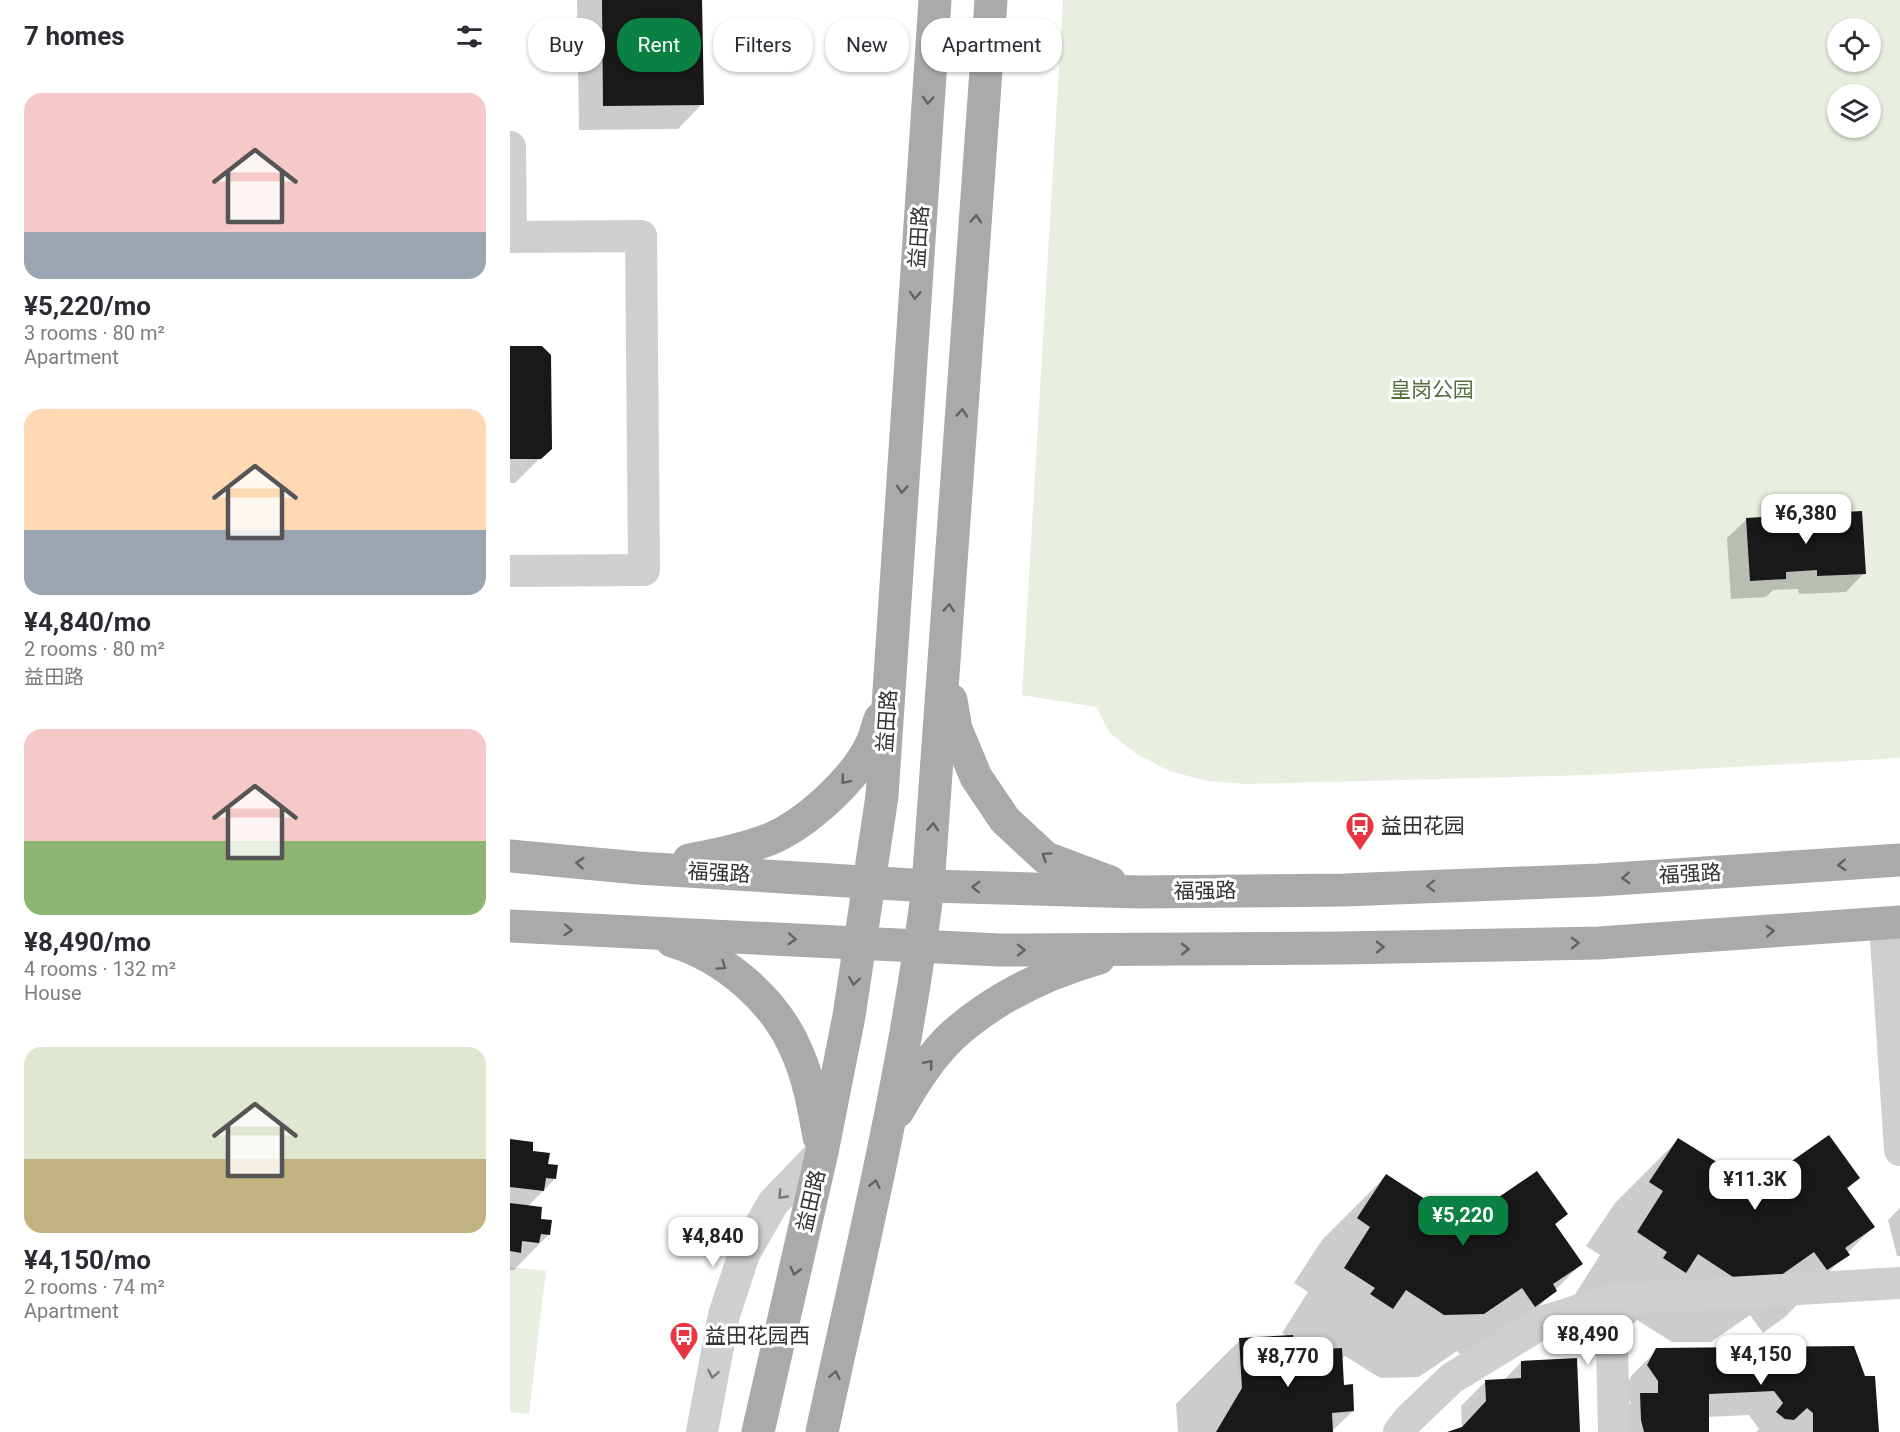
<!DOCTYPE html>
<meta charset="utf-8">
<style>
body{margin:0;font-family:Roboto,"Noto Sans SC",sans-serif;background:#f7f7f7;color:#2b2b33;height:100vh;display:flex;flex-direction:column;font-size:22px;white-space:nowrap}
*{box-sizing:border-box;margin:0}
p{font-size:20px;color:#7c7c81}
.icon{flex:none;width:33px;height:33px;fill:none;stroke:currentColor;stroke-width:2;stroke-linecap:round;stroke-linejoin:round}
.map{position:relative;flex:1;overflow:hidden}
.sheet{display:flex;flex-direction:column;background:#fff;width:510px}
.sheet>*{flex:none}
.banner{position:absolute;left:18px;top:18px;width:570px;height:54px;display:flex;gap:12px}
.controls{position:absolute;left:1317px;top:18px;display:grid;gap:12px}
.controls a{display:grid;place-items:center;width:54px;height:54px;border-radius:50%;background:#fff;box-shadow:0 2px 4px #0004;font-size:30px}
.price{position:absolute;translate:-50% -51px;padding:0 14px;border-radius:12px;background:#fff;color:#222;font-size:20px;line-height:39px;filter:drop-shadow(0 2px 3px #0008)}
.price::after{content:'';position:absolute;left:50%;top:36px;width:18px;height:14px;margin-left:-9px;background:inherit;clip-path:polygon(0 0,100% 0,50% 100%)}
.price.selected{background:#0b8043;color:#fff}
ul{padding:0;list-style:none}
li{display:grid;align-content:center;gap:12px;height:318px;padding:0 24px}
li span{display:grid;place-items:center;height:186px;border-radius:18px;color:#555}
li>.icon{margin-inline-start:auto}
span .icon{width:108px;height:108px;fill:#fffc;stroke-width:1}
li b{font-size:26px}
h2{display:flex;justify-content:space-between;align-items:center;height:72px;padding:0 24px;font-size:26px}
.chip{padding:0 21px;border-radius:24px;background:#fff;box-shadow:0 2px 4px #0004;font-size:21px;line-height:54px}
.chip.selected{background:#0b8043;color:#fff}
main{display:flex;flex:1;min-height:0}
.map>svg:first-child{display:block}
</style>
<main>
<section class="sheet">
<h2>7 homes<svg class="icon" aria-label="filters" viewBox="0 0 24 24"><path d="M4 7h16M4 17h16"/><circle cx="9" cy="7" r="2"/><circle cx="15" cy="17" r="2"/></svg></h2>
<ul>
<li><span style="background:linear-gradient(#f6c9c9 75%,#9aa5b1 0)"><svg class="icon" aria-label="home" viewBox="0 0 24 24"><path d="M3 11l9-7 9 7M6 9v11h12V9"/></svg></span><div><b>¥5,220/mo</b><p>3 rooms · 80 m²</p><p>Apartment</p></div></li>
<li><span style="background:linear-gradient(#ffd9b3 65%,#9aa5b1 0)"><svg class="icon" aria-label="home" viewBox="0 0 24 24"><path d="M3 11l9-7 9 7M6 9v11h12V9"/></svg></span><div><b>¥4,840/mo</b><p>2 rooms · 80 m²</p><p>益田路</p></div></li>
<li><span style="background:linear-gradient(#f6c9c9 60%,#8fb573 0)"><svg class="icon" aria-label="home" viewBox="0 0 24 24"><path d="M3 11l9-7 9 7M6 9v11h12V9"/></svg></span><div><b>¥8,490/mo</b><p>4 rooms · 132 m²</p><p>House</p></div></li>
<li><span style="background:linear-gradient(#dfe7d0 60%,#c2b280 0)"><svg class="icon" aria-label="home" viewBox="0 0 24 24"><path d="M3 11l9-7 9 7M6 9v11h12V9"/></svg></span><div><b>¥4,150/mo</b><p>2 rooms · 74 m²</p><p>Apartment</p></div></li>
</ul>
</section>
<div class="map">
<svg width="1390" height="1432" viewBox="0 0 1390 1432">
<rect width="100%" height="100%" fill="#fff"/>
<!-- green -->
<g fill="#e8eee0" fill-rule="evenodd">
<path d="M553,0H1390V758L1078,775L737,784L697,781L659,771L625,753L599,732L586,707L512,695ZM1328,28H1360V62H1328ZM1328,94H1360V128H1328Z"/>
<path d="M0,1267L36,1271L19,1414L0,1412Z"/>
</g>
<!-- shadow -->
<g fill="#0003" fill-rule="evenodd">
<path d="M67,0H191L192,104L168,129L69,130Z"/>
<path d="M0,347L40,448L5,483H0Z"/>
<path d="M1236,520L1354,573L1336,592L1289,594L1288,589L1263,590L1256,597L1221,599L1217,538Z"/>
<path d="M0,1140L21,1153L37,1165L45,1179L17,1207L39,1234L4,1270H0Z"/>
<path d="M1168,1140L1209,1166L1348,1178L1337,1190L1363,1227L1274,1318L1253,1333L1240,1315L1201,1342H1162L1127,1320L1111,1336L1064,1296L1090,1255L1076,1246L1105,1203Z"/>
<path d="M876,1176L917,1202L1056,1214L1044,1226L1071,1264L982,1354L960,1369L947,1351L909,1377L870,1378L835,1356L831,1359L833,1386L843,1411L821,1432H668L666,1404L730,1340L778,1337L772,1333L798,1292L784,1283L812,1240ZM781,1339L801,1352L782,1353Z"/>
<path d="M1390,1208V1256H1387L1378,1220Z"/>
<path d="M1343,1348L1367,1432H1246L1249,1429L1239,1415L1198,1417V1432H1106V1419L1121,1403L1113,1390L1122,1375L1147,1350Z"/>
<path d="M1011,1362L1068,1432H940L952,1428L951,1406L976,1381L994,1380Z"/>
</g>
<!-- building -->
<g fill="#191919">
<path d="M92,0H192L194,105L93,106Z"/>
<path d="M0,346H32L41,355L42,449L31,459H0Z"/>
<path d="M1352,511L1356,574L1307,576V570L1276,572V579L1240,581L1236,518Z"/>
<path d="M1319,1135L1350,1178L1337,1188L1365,1227L1335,1248L1340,1255L1317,1270L1304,1252L1267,1278L1226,1279L1188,1254L1176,1273L1153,1258L1157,1252L1127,1232L1153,1191L1139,1182L1168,1138L1210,1164L1279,1163Z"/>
<path d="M0,1139L23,1142V1151L40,1153L38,1164L48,1165L46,1179L36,1178L34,1191L0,1187Z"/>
<path d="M1027,1171L1058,1214L1045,1224L1073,1264L1043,1284L1047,1291L1025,1307L1012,1288L974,1314L934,1315L896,1290L883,1309L860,1294L865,1288L834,1268L860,1227L847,1218L876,1174L918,1201L986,1199Z"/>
<path d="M0,1203L32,1207L31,1219L42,1220L40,1235L31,1234L29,1243L12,1241L11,1253L0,1251Z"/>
<path d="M783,1335L784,1351L832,1348L834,1385L843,1384L844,1411L822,1413L823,1432H706L732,1388L729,1338Z"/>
<path d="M1344,1346L1355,1376H1365L1369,1432H1303V1413L1297,1408L1284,1420L1275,1419L1266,1412L1273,1403L1264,1391L1199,1394V1432H1134L1131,1420L1130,1393H1148V1381L1137,1365L1146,1348Z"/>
<path d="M1067,1358L1070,1432H937L952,1427L976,1401L975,1380L1011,1378V1361Z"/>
</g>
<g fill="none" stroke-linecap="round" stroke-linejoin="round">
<!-- minor -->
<g stroke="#cfcfcf" stroke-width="32">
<path d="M0,147L1,237"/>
<path d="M0,237L131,236L134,570L0,571"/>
<path d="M1375,924L1390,1150"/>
<path d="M1101,1300L1104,1432"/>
<path d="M192,1432L214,1315L234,1254L263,1203L312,1152"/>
<path d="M889,1432L899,1419L942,1378L1035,1321L1101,1300L1390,1283"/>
</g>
<!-- major -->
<g stroke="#aaa" stroke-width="33">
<path d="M441,700L446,729L466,777L495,820L536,858L600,882"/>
<path d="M0,856L128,868L418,886L629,892L834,890L1089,880L1390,860"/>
<path d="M179,860C206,855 235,849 260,839C296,824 344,780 361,745C365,737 367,727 370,719"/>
<path d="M0,926L489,950L832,948L1089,943L1390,922"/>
<path d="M162,941C215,957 266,1001 287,1052C299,1079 304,1109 309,1137"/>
<path d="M388,1111C403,1084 420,1057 442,1036C483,999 536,973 589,958"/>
<path d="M248,1432L312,1152L339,1016L372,796L425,0"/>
<path d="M312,1432C351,1251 396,1069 418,886L481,0"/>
</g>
</g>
<!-- one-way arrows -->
<defs><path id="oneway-chevron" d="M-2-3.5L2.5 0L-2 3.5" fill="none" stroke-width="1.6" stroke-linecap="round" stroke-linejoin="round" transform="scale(1.5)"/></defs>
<g stroke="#626262">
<use href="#oneway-chevron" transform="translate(418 100) rotate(94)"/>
<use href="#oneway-chevron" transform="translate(466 219) rotate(-86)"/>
<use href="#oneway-chevron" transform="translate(405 295) rotate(94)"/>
<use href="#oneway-chevron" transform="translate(452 413) rotate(-86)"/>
<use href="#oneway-chevron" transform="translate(392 489) rotate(94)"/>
<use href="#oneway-chevron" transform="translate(439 608) rotate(-86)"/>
<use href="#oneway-chevron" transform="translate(335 780) rotate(130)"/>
<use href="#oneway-chevron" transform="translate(423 827) rotate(-86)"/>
<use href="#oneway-chevron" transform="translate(536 856) rotate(-146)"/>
<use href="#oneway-chevron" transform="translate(70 863) rotate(-175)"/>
<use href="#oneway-chevron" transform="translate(1332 865) rotate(177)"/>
<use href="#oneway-chevron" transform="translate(1116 878) rotate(177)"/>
<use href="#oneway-chevron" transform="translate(921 886) rotate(178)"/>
<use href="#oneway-chevron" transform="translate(466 887) rotate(-178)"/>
<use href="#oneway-chevron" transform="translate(58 930) rotate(3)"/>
<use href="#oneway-chevron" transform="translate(1260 931) rotate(-4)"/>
<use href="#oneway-chevron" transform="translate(282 939) rotate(3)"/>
<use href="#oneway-chevron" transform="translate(1065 943) rotate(-1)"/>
<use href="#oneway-chevron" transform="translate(870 947) rotate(-1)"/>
<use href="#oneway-chevron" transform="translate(675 949)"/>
<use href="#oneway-chevron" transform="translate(511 950)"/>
<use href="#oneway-chevron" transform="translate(212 966) rotate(35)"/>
<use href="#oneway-chevron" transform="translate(344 981) rotate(99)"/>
<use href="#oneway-chevron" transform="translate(419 1064) rotate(-50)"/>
<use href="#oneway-chevron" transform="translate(365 1184) rotate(-78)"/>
<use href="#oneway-chevron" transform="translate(285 1271) rotate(103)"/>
<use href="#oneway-chevron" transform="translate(325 1375) rotate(-78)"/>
</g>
<g stroke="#797979">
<use href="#oneway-chevron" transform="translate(272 1195) rotate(134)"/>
<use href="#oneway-chevron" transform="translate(203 1374) rotate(101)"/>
</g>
<!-- icons -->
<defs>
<g id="bus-pin" transform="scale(1.5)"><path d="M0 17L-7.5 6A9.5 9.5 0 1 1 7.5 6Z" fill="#e83540" stroke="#fff"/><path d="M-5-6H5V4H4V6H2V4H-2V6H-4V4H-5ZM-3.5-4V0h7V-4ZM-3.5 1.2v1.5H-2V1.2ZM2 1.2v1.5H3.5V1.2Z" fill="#fff"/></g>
</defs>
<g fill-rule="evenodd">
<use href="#bus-pin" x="850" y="826"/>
<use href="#bus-pin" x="174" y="1336"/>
</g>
<g text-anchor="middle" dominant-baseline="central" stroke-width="6" stroke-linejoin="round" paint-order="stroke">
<!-- street labels -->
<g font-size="21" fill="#323232" stroke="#fff">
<text transform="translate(409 237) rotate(-86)">益田路</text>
<text transform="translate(377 721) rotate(-86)">益田路</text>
<text transform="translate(209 873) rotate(3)">福强路</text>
<text transform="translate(1180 874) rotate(-3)">福强路</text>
<text transform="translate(695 891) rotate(-1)">福强路</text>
<text transform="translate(301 1201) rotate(-77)">益田路</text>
</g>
<!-- park labels -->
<g font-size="21" fill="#546f3e" stroke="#fff">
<text x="922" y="390">皇岗公园</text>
</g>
<!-- poi labels -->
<g font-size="21" fill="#323232" stroke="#fff" text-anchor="start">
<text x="871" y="826">益田花园</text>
<text x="195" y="1336">益田花园西</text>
</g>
</g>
</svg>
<div class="controls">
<a><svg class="icon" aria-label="locate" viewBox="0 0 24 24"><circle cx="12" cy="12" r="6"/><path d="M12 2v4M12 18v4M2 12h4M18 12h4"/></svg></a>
<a><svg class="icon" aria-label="layers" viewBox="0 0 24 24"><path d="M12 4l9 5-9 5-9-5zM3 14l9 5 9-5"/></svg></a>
</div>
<b class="price" style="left:1296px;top:545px">¥6,380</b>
<b class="price" style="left:1245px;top:1211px">¥11.3K</b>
<b class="price selected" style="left:953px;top:1247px">¥5,220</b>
<b class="price" style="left:203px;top:1268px">¥4,840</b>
<b class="price" style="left:1078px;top:1366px">¥8,490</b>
<b class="price" style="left:1251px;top:1386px">¥4,150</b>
<b class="price" style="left:778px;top:1388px">¥8,770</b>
<div class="banner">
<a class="chip">Buy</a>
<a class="chip selected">Rent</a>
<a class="chip">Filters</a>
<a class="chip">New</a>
<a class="chip">Apartment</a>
</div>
</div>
</main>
